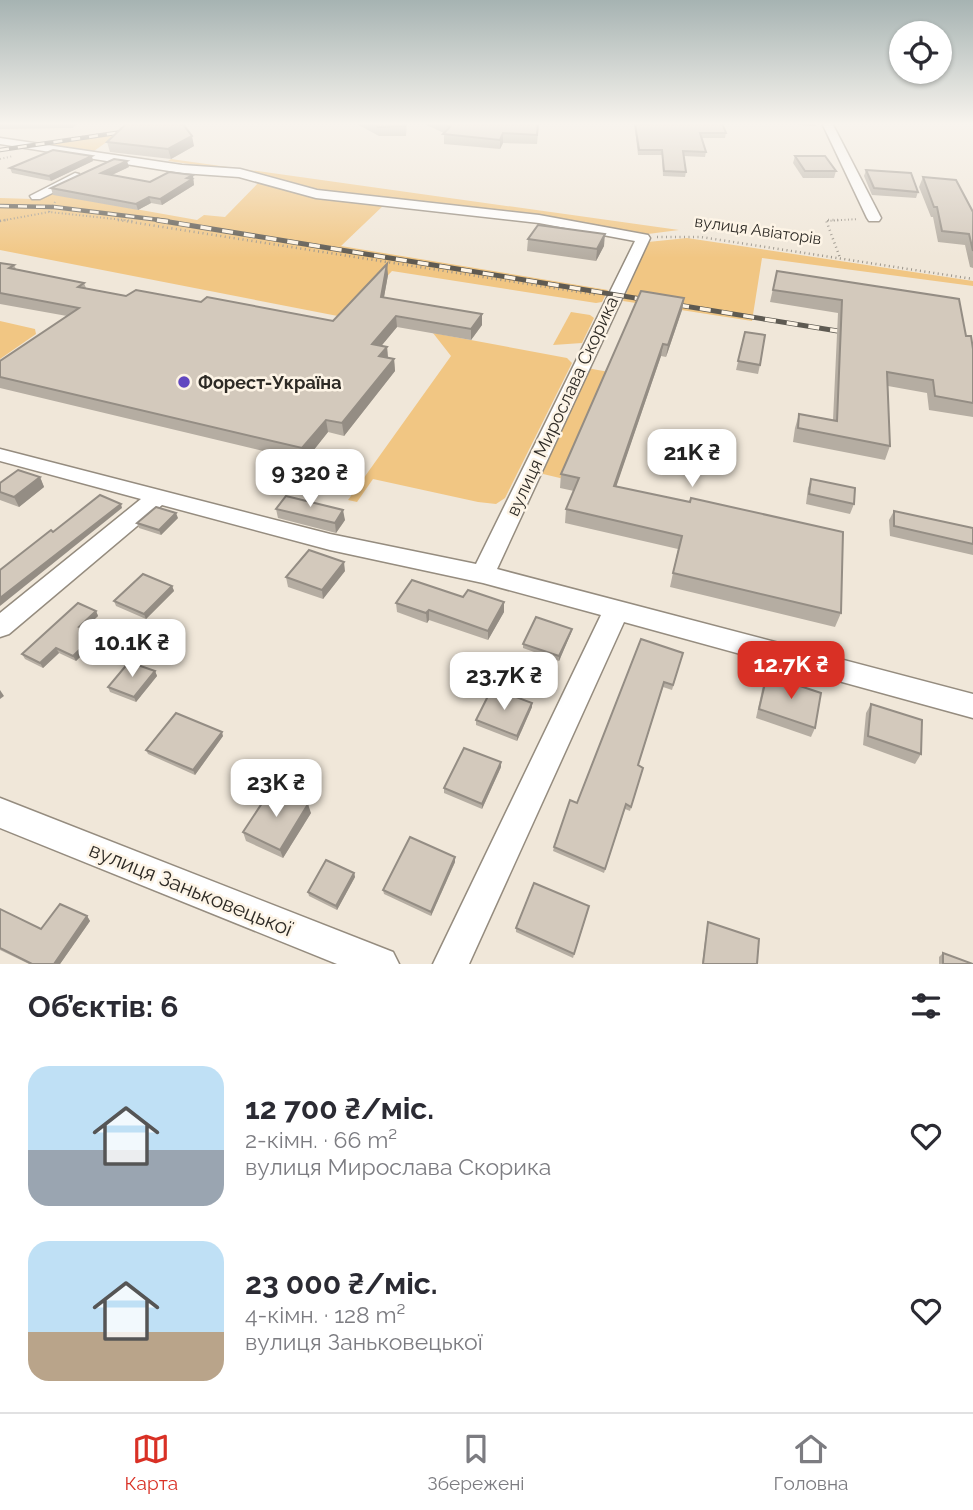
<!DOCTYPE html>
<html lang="uk">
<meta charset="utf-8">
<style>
body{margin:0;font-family:Raleway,sans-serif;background:#f2f2f3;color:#2b2b33;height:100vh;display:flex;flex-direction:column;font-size:26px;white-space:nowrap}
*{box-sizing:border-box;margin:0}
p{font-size:23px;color:#7c7c81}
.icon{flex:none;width:38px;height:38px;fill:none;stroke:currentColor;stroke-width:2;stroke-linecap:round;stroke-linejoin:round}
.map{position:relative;height:964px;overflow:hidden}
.side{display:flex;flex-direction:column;background:#fff;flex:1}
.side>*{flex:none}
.fabs{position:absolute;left:889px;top:21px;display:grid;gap:14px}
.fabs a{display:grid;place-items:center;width:63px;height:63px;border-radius:50%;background:#fff;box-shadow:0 2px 5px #0004;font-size:35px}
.price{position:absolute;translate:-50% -60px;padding:0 16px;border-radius:14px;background:#fff;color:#222;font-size:23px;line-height:46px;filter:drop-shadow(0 2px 4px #0008)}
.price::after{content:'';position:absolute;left:50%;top:42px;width:21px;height:16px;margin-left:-10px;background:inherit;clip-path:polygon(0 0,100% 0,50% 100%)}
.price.active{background:#d93025;color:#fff}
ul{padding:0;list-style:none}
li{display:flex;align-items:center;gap:21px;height:175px;padding:0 28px}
li span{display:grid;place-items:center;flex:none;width:196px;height:140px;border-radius:21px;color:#555}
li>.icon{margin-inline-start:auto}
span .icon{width:84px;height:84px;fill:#fffc;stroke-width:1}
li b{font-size:30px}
h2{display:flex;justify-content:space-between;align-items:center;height:84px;padding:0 28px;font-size:30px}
.tab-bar{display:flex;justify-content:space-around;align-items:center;height:98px;border-top:2px solid #e1e1e2;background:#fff;font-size:19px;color:#7c7c81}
.tab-bar a{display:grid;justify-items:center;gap:4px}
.tab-bar .active{color:#d93025}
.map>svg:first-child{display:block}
</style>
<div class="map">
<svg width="973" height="964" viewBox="0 0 973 964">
<rect width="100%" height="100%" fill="#f0e7d9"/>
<!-- green -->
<g fill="#f1c683">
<path d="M118,134L94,151L38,145Z"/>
<path d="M171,159L679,230L640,235L318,192L204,166L168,161Z"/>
<path d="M261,180L386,203L341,246L608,290L602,302L596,303L392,271L348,318L0,250V198L33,199L51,194L197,220L204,215L225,217Z"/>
<path d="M687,238L973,281V286L762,258L752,321L623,301L648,242Z"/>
<path d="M571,312L590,315L594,318L582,343L553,345Z"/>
<path d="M0,321L35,329L36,334L0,359Z"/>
<path d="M433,333L567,358L572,363L505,498L496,504L478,502L373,479L357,502L348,500L451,356Z"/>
<path d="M587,368L609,372L564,479L539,473Z"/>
</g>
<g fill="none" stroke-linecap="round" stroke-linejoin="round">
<!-- minor casing -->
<g stroke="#958c7f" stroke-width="3">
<g id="minor">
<path d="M822,123H832L881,218L879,221H869L867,218Z"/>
<path d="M0,138L182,165L240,169L317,190L539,215L648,235L650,238L497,569L973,694V718L624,622L469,964H433L601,615L483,583L330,550L162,505L9,634L0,637V613L141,499L0,461V449L330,534L476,564L635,241L539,223L316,198L239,177L182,173L0,144Z"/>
<path d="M75,173L79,174V180L40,199H32L30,196Z"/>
<path d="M0,798L393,952L399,964H337L0,828Z"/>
</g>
</g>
<!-- path-far1 -->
<g stroke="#9a948a" stroke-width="2" stroke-dasharray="1 2.5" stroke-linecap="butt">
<path d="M72,138L123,131"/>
<path d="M0,159L13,156"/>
<path d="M55,202L49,212L133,221"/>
<path d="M0,221L49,212"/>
<path d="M827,221L858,219"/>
</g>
<!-- path -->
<g stroke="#9a948a" stroke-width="2.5" stroke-dasharray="1 3.5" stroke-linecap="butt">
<path d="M118,220L598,295"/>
<path d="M838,220H826L840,258"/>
<path d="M0,221L6,220"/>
<path d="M657,237H701L973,279"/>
</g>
<!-- minor -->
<use href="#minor" fill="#fff" fill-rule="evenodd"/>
<!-- rail-far1 casing -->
<g stroke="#5e5a52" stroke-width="4.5">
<g id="rail-far1">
<path d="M0,150L136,130"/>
<path d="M0,206L54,207L168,221"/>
</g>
</g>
<!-- rail casing -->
<g stroke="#5e5a52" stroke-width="5">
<path id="rail" d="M157,220L856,334"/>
</g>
<!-- rail-far1 -->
<use href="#rail-far1" stroke="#fdf4e6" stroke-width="2.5" stroke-dasharray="9" stroke-linecap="butt"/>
<!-- rail -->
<use href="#rail" stroke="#fdf4e6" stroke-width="3.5" stroke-dasharray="11" stroke-linecap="butt"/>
</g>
<!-- wall -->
<g fill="#b5ada2">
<path d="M0,123H78L73,128L0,129Z"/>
<path d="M355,123H407L406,136H379Z"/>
<path d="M422,123H539L537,144L503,143L500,149L444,144V133Z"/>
<path d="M646,123H723L726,133L725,138H702L706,152L705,157L684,156L686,172L685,177L663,176L662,155H638L635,129V124H646Z"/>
<path d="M796,123H816V126L797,125Z"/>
<path d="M107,142L194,146L171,159L110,152Z"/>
<path d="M795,156L836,171L834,178H803L793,163Z"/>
<path d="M93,161L51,181L12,173L10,168Z"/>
<path d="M129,167L112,175L150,182L194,181L193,182L194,185L162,205L151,203L138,210L53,195L51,188Z"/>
<path d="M866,170L918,192L916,198L872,195L864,176Z"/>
<path d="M923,177L973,212V268L970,267L965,245L938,242L933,217H931L919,187Z"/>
<path d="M528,239L604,246L596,261L527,251Z"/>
<path d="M0,263L14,265L16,269L84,283L86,288L126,296L201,302L333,321L388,275L384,297L482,325L471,340L397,327L381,346L387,347L388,358L394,359L395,371L344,436L328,432L305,461L0,388V361L67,316L0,304Z"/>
<path d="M777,271L966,336L973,349V417L929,410L927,393L888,386L890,446L885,460L793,442L795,428L799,414L833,420L838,313L770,302Z"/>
<path d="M684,298L682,310L666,357L661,356L616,486L841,613L835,627L670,587L678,549L565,523L566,509L574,491L560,488L561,474Z"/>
<path d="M745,332L760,365L758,374L736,370Z"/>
<path d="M40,477L44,487L19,507L0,500V483Z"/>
<path d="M811,479L854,504L850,514L806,504L808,488Z"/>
<path d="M276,509L345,520L336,533L278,518Z"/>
<path d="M894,511L973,528V555L890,536L889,520Z"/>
<path d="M178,518L161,535L139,528L137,523Z"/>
<path d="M345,571L323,599L288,587L286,577Z"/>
<path d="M172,586L174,591L146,619L116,606L114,601Z"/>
<path d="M504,602V612L488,640L429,620L427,623L397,612L396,603Z"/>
<path d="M96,611L98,616L84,629L98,639L76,661L59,653L43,668L25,659L22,654Z"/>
<path d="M572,629L571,633L559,661L523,648V644Z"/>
<path d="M683,653L672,690L663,687L638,766L642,772L630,811L625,809L604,873L553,851L554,847L577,803Z"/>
<path d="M155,671L157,676L136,702L110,692L108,687Z"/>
<path d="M767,675L815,728L811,737L756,718L763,685Z"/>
<path d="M871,704L921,754L915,764L863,745L866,713Z"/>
<path d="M532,707L517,741L476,725V720Z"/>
<path d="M223,736L195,775L148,754L146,750Z"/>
<path d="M501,767L482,809L444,793V788Z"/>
<path d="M311,813L283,858L246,841L243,832Z"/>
<path d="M455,857V862L431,916L384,894L383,890Z"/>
<path d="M354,873L355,877L337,910L309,896L308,892Z"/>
<path d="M0,909L41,929L87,916L90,921L60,964H29L0,950Z"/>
<path d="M588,911L573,958L516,932V928Z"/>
<path d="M708,922L757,964H702L707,926Z"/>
<path d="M943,953L973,964H939V957Z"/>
</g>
<!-- shaded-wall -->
<g fill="#948d84">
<path d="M503,133V143L500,149V140Z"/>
<path d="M192,136L194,146L171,159L168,149Z"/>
<path d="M92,156L93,161L51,181L49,176Z"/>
<path d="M127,161L129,167L103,179L101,173Z"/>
<path d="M193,175L194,185L162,205L160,199Z"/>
<path d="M149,197L151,203L138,210L136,204Z"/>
<path d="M605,234L604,246L596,261L597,249Z"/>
<path d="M387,264L388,275L382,308L381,297Z"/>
<path d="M684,298L682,310L666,357L668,345Z"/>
<path d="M482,314V325L471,340V329Z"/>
<path d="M396,316L397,327L373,356L372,344Z"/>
<path d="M663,344L661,356L612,499L614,486Z"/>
<path d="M387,347L388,359L379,356Z"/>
<path d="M394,359L395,371L344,436L342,423Z"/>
<path d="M326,420L328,432L305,461L302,448Z"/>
<path d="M40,477L44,487L19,507L14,497Z"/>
<path d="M121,504L122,508L0,606V598Z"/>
<path d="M343,510L345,520L336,533L335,523Z"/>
<path d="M176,513L178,518L161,535L159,530Z"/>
<path d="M344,562L345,571L323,599L322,590Z"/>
<path d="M172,586L174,591L146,619L144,614Z"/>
<path d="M504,602V612L488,640V631Z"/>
<path d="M429,610V620L427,623L426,613Z"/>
<path d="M96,611L98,616L81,632L79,627Z"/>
<path d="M572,629L571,633L559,661V656Z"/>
<path d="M96,634L98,639L76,661L73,656Z"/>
<path d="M56,648L59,653L43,668L40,663Z"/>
<path d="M155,671L157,676L136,702L134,697Z"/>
<path d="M0,690L4,696L0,699Z"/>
<path d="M532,703V707L517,741V736Z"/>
<path d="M222,732L223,736L195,775L193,770Z"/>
<path d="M501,762V767L482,809V804Z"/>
<path d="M308,804L311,813L283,858L280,850Z"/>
<path d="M455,857V862L431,916V912Z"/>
<path d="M354,873L355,877L337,910L336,906Z"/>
<path d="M87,916L90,921L60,964H54Z"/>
</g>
<!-- building -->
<g fill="#d3c9bc" stroke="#948d84" stroke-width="2">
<path d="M0,123H73L0,125Z"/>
<path d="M127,123H182L192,136L168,149L107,142Z"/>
<path d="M372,123H406L405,126L378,127Z"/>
<path d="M442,123H538L537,135L503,133L500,140L443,134L450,127Z"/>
<path d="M648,123H722L726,133H700L706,152L683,151L686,172L664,171L662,150H639L635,124H648Z"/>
<path d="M53,150L92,156L49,176L10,168Z"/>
<path d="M795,156H825L836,171H805Z"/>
<path d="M114,159L127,161L101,173L150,182L169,172L193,175L187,178L192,179L160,199L149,197L136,204L51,188Z"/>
<path d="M866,170L911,173L918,192L874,188Z"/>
<path d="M923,177L956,180L973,212V251L969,234L942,231L937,207H934Z"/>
<path d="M538,225L605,234L597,249L528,239Z"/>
<path d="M0,263L14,265L9,268L84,283L78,287L126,296L136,290L201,302L207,297L333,321L387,264L381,297L482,314L471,329L396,316L372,344L387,347L379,356L394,359L342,423L326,420L302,448L0,377V361L79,308L0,293Z"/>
<path d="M777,271L959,299L966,336H971L973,349V403L935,396L933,380L887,372L890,446L798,428L799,414L837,421L842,300L773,290Z"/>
<path d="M641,291L684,298L668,345L663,344L614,486L690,502L691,498L843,532L841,613L673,573L682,536L566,509L579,478L561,474Z"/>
<path d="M745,332L765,335L760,365L738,361Z"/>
<path d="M18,470L40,477L14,497L0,492V483Z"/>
<path d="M811,479L855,488L854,504L809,494Z"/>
<path d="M100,495L121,504L0,598V570L51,530L53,532Z"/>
<path d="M286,496L343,510L335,523L276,509Z"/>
<path d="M156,507L176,513L159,530L137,523Z"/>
<path d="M894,511L973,528V544L894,526Z"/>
<path d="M309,550L344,562L322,590L286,577Z"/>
<path d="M143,574L172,586L144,614L114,601Z"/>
<path d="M412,580L463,597L468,590L504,602L488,631L429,610L426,613L396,603Z"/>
<path d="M78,603L96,611L79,627L96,634L73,656L56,648L40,663L22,654Z"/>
<path d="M536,617L572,629L559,656L523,644Z"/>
<path d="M641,639L683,653L673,685L664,682L638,765L643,768L631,807L626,804L605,869L554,847L570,800L577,803Z"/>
<path d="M129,662L155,671L134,697L108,687Z"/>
<path d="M767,675L821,693L815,728L759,709Z"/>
<path d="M492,688L532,703L517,736L476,720Z"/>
<path d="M871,704L922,720L921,754L868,736Z"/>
<path d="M176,713L222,732L193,770L146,750Z"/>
<path d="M464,748L501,762L482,804L444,788Z"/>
<path d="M272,788L308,804L280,850L243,832Z"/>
<path d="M410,837L455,857L431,912L383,890Z"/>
<path d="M326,860L354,873L336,906L308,892Z"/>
<path d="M534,883L589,906L574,954L516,928Z"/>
<path d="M60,904L87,916L54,964H32L0,948V909L41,929Z"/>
<path d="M708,922L759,939L757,964H703Z"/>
<path d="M943,953L973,964H943Z"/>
</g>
<!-- sky -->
<linearGradient id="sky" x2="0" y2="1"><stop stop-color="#a6b3b2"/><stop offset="0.48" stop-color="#f8f4ee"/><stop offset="1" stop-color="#f8f4ee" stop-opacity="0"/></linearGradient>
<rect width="973" height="258" fill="url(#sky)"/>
<!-- markers -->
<circle fill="#6147c0" stroke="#fdf4e6" stroke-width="2.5" cx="184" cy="382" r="7"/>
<g text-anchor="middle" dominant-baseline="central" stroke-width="5" stroke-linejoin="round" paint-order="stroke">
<!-- far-street labels -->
<g font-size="16" fill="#2e2b26" stroke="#fdf4e6">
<text transform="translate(758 230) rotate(8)">вулиця Авіаторів</text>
</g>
<!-- poi labels -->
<g font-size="18" font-weight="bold" fill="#2e2b26" stroke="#fdf4e6" text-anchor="start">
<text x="198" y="382">Форест-Україна</text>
</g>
<!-- street labels -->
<g font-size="18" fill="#2e2b26" stroke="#fdf4e6">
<text transform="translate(562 406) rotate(-65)">вулиця Мирослава Скорика</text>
</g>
<!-- near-street labels -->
<g font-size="21" fill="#2e2b26" stroke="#fdf4e6">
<text transform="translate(191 889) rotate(22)">вулиця Заньковецької</text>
</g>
</g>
</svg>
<div class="fabs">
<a><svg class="icon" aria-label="locate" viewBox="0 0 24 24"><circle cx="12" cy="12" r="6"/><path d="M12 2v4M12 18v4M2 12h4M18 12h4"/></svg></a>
</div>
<b class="price" style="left:692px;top:489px">21K ₴</b>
<b class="price" style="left:310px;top:509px">9 320 ₴</b>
<b class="price" style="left:132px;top:679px">10.1K ₴</b>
<b class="price active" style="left:791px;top:701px">12.7K ₴</b>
<b class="price" style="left:504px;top:712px">23.7K ₴</b>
<b class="price" style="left:276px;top:819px">23K ₴</b>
</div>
<section class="side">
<h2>Об’єктів: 6<svg class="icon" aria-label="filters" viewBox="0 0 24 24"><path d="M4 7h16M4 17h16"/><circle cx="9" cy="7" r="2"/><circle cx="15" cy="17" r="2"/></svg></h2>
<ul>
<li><span style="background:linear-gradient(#bfe0f5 60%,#9aa5b1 0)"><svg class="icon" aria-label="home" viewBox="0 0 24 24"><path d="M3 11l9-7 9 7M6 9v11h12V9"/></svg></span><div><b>12 700 ₴/міс.</b><p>2-кімн. · 66 m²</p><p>вулиця Мирослава Скорика</p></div><svg class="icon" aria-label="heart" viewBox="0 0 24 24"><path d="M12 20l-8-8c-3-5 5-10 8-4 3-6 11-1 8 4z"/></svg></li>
<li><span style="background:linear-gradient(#bfe0f5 65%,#b9a48a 0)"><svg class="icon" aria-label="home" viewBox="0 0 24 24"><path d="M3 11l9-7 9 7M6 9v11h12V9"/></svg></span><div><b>23 000 ₴/міс.</b><p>4-кімн. · 128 m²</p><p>вулиця Заньковецької</p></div><svg class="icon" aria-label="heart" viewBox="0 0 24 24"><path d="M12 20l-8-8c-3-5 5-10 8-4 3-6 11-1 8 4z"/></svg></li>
</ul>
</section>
<nav class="tab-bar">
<a class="active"><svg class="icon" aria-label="map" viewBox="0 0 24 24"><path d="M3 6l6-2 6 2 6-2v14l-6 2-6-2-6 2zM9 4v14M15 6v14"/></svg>Карта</a>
<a><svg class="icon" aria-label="saved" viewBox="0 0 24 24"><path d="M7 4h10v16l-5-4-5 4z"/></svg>Збережені</a>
<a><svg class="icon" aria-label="home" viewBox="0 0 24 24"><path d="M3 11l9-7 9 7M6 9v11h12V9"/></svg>Головна</a>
</nav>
